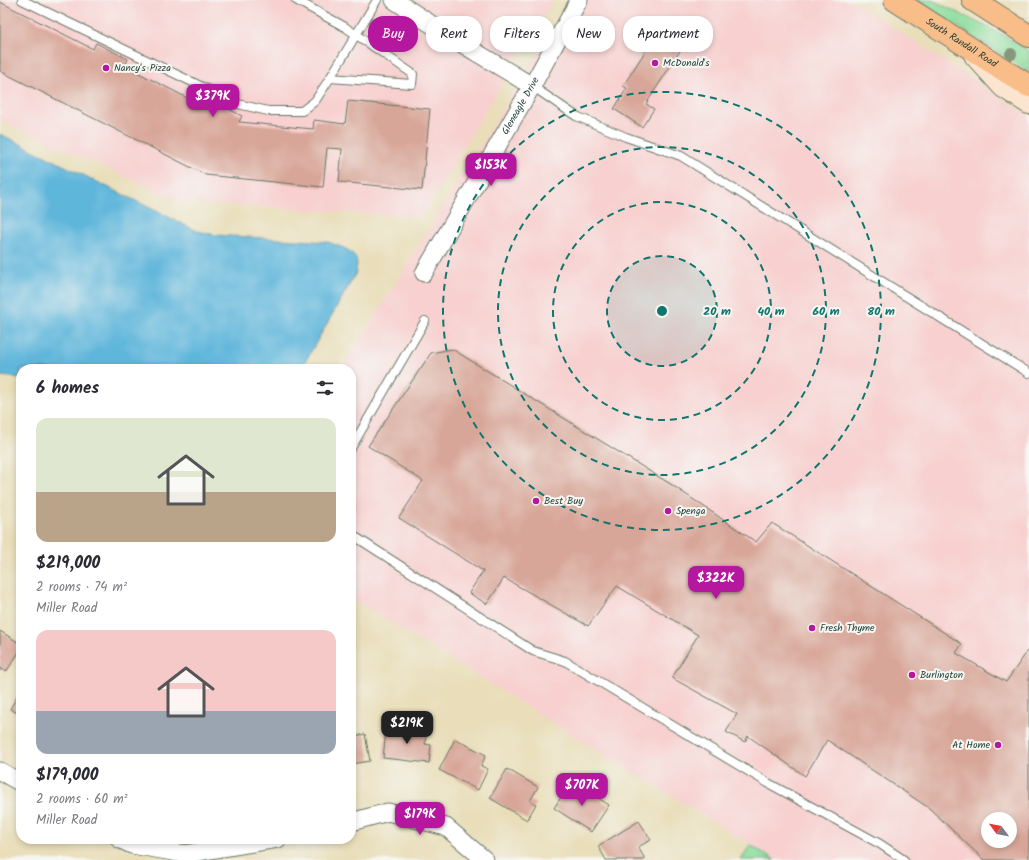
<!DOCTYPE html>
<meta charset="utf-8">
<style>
body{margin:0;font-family:Kalam,sans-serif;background:#f7f7f7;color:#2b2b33;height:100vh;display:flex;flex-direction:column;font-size:15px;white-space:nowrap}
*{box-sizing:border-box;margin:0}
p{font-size:13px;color:#7c7c81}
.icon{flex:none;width:22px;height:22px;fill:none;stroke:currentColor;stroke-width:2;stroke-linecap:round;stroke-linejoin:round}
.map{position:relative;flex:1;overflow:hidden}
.panel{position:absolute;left:16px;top:364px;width:340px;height:480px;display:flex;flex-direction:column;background:#fff;border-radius:16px;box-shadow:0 2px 6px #0003}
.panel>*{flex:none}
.banner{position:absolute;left:368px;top:16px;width:380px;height:36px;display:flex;gap:8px}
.needle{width:26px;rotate:302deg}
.tools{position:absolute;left:981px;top:812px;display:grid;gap:8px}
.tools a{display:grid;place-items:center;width:36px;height:36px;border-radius:50%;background:#fff;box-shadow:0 2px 6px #0003;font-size:20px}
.price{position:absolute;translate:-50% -34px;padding:0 9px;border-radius:8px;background:#b5179e;color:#fff;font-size:13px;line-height:26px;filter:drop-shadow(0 1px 2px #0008)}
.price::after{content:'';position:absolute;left:50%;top:24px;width:12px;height:9px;margin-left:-6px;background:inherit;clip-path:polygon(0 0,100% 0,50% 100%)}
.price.selected{background:#222;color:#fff}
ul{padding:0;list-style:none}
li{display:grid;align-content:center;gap:8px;height:212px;padding:0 20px}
li span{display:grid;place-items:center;height:124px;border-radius:12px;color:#555}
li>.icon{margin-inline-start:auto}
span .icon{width:72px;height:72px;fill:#fffc;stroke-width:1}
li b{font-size:17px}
h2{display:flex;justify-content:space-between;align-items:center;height:48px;padding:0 20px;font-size:17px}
.pill{padding:0 14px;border-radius:16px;background:#fff;box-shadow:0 2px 6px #0003;font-size:14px;line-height:36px}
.pill.selected{background:#b5179e;color:#fff}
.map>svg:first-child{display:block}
</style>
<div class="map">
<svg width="1029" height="860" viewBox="0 0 1029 860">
<rect width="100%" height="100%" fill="#f6f6f2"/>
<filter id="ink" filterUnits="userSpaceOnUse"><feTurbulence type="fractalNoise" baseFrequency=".025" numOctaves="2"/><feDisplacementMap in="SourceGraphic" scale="8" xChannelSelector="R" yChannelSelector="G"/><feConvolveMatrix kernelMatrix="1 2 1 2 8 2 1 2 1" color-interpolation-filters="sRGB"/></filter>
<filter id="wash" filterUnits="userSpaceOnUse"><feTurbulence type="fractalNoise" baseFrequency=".012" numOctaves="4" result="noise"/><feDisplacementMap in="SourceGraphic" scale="16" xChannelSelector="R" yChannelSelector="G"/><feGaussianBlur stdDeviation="0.9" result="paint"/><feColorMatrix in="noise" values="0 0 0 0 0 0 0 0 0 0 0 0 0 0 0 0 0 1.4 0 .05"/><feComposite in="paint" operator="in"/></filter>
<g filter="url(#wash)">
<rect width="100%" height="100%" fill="#e9deb9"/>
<!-- built -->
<g fill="#f7d0cf" fill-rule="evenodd">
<path d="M0,0H553L421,217L181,202L0,120Z"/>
<path d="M571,0H850L1029,116V860H775L351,598V369H342ZM988,819H1010V841H988Z"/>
</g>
<!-- green -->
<g fill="#8bdc9b" stroke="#558c68">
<path d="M916,0H932L1005,36L1029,51V72Z"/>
<path d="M750,845L775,860H741Z"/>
</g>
<!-- water -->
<path fill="#5eb6db" stroke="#3e7a88" d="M0,134L197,231L216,235L328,242C338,246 352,249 356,259C358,263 356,269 356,273L301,369H21V378L0,376Z"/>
<g id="blocks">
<!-- building -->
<g fill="#d8a698" fill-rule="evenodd">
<path d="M0,2L93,49L96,43L128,59L125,66L205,107L209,99L242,116L239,122L313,129L314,120L345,124L348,101L430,109L422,190L339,182L342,149L327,148L323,187L206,175L0,71Z"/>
<path d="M662,25L687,40L646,104L654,109L642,127L614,109L627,88L623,86Z"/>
<path d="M452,349L672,485L756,542L772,523L962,644L956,653L1006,682L1029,649V860H984L929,808L827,740L805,776L748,736L745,742L726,732L737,714L672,678L698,635L617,586L588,626L504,578L487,604L469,593L483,571L399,518L423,481L368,446L431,353ZM988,819H1010V841H988Z"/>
<path d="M0,631L21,644V649L6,672L1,668L0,671Z"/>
<path d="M21,689V715L10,709Z"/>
<path d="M397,727L427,730L425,744L431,745L429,763L383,758L386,731L396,732Z"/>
<path d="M365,734L370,761L351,764V737Z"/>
<path d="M455,739L486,755L481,766L488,769L478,790L439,770Z"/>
<path d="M507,769L538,787L530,801L536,804L527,820L490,798Z"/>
<path d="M568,786L576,791L579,786L609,805L591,832L554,808Z"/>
<path d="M639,821L651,840L638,847L645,859L643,860H606L598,846Z"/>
</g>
</g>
</g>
<g filter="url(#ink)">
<use href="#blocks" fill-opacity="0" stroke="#667563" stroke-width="1"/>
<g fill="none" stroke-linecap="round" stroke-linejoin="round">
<!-- lane casing -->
<g stroke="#667563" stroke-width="10">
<g id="lane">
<path d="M22,0L238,104L268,111H302L315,101L330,78L412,84L413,74L345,27L296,0"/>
<path d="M330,78L377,0"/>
<path d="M532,86L576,116L626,137L681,156L1029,373"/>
<path d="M351,448L425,321"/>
<path d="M351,534L533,651L565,661L768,783L880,844L904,860"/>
</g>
</g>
<!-- street casing -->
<g stroke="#667563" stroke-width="19">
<g id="street">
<path d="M394,0L454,39L532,86"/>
<path id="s1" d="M424,273L532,86L579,0"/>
<path d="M0,771L21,783"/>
<path d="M351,822L388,812L446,827L485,860"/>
<path d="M119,839L132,845L185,854L278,839"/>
</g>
</g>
<!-- secondary casing -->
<g stroke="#667563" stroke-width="24">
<path id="secondary" d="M975,55L1004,87L1029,103"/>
</g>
<!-- primary casing -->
<g stroke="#667563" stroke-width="24">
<g id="primary">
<path id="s2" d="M895,0L1029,86"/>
<path d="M973,0L1029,36"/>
</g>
</g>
<!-- lane -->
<use href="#lane" stroke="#fff" stroke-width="8"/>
<!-- street -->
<use href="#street" stroke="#fff" stroke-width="17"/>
<!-- secondary -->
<use href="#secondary" stroke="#fce5d0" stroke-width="22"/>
<!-- primary -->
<use href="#primary" stroke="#f8bd89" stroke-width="22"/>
</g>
<!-- trees -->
<circle fill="#86977b" cx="1011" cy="54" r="6"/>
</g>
<!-- distance rings -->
<circle cx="662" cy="311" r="55" fill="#0f766e" fill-opacity=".12"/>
<g fill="none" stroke="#0f766e" stroke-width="2" stroke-dasharray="7 5">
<circle cx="662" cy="311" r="55"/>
<circle cx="662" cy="311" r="109"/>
<circle cx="662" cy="311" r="164"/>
<circle cx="662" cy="311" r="219"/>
</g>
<!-- markers -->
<g fill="#b5179e" stroke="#f6f6f2" stroke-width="1.5">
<circle cx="655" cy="63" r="4"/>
<circle cx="106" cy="68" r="4"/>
<circle cx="536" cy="501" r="4"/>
<circle cx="668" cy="511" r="4"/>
<circle cx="812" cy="628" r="4"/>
<circle cx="912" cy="675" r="4"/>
<circle cx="998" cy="745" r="4"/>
</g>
<g text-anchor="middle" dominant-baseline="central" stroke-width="4" stroke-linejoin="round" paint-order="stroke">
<!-- street labels -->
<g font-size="10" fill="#1f3d34" stroke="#f6f6f2">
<text stroke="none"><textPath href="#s2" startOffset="79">South Randall Road</textPath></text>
<text stroke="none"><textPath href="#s1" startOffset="193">Gleneagle Drive</textPath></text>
</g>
<!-- poi labels -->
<g font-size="10" fill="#1f3d34" stroke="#f6f6f2" text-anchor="start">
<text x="663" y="63">McDonald's</text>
<text x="114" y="68">Nancy's Pizza</text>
<text x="544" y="501">Best Buy</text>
<text x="676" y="511">Spenga</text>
<text x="820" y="628">Fresh Thyme</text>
<text x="920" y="675">Burlington</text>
<text x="990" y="745" text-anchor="end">At Home</text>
</g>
</g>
<circle cx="662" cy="311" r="6" fill="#0f766e" stroke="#f6f6f2" stroke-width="2"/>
<g font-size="12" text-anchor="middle" font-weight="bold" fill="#0f766e" stroke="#f6f6f2" stroke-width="4" stroke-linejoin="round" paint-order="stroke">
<text x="717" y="315">20 m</text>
<text x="771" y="315">40 m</text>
<text x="826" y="315">60 m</text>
<text x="881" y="315">80 m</text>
</g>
</svg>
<div class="tools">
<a><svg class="needle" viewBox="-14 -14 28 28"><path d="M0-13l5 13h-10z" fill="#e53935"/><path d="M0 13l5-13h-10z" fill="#7c7c81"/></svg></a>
</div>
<b class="price" style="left:213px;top:118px">$379K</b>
<b class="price" style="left:491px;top:187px">$153K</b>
<b class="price" style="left:716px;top:600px">$322K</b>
<b class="price selected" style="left:407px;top:745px">$219K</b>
<b class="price" style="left:582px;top:807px">$707K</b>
<b class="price" style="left:420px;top:836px">$179K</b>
<div class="banner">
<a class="pill selected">Buy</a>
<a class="pill">Rent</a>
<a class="pill">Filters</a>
<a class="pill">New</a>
<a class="pill">Apartment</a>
</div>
<section class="panel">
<h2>6 homes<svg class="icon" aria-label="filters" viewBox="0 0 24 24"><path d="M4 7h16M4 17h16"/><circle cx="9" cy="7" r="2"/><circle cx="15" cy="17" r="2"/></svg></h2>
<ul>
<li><span style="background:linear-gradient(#dfe7d0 60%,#b9a48a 0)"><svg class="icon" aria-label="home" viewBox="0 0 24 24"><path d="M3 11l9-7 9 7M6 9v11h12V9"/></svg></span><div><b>$219,000</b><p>2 rooms · 74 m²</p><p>Miller Road</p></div></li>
<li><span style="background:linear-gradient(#f6c9c9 65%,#9aa5b1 0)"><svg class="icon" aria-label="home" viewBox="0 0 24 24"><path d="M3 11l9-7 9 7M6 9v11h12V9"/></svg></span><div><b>$179,000</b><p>2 rooms · 60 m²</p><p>Miller Road</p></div></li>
</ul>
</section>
</div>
